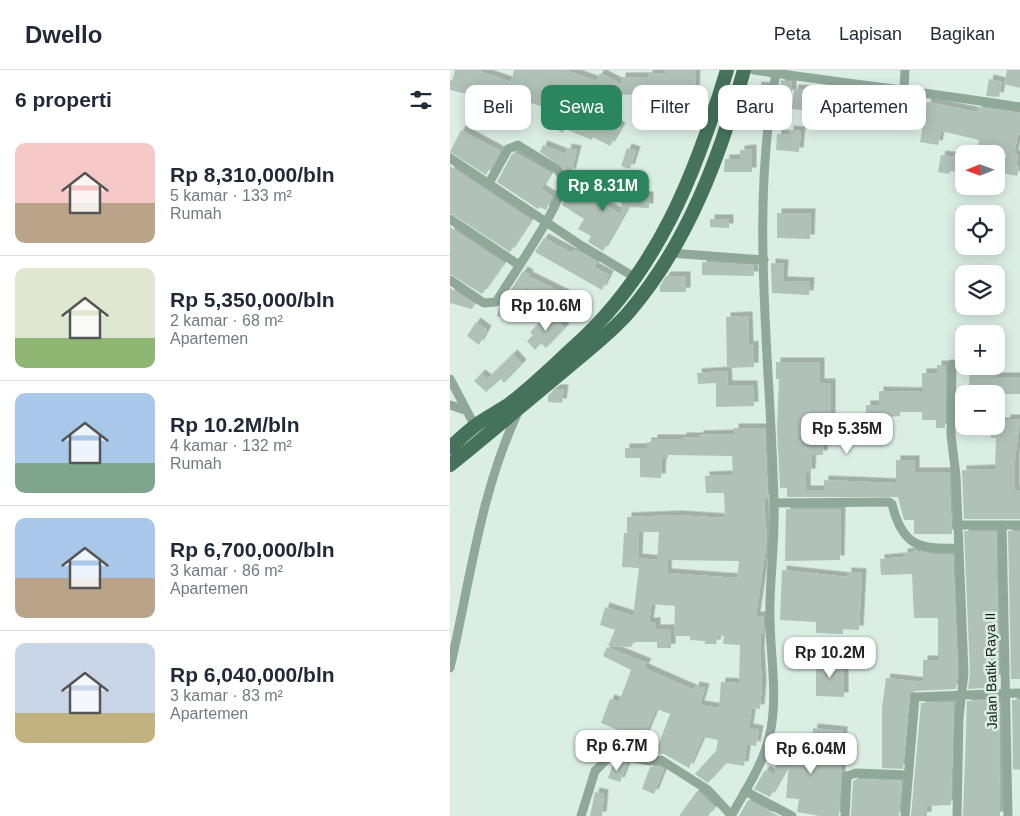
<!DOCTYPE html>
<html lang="id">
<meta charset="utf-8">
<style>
body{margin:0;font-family:Arial,sans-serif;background:#f2f2f3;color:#1f2937;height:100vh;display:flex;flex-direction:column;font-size:19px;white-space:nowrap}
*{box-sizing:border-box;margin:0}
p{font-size:16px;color:#747a83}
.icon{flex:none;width:28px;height:28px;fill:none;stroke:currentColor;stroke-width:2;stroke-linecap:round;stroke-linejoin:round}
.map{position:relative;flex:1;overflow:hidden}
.panel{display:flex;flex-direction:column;background:#fff;width:450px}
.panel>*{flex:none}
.hud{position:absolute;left:15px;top:15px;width:475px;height:45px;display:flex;gap:10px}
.needle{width:32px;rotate:269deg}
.tools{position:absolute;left:505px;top:75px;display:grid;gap:10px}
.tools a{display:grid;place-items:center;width:50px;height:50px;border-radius:10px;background:#fff;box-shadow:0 2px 12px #0003;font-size:25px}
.price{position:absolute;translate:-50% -42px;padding:0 11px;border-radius:10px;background:#fff;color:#222;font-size:16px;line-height:32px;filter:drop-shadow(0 1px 2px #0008)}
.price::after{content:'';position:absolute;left:50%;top:30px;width:15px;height:11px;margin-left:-8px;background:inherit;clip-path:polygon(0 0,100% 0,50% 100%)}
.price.on{background:#2a865d;color:#fff}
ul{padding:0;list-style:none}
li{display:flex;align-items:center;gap:15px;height:125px;padding:0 15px}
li+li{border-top:1px solid #e0e1e3}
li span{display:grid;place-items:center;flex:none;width:140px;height:100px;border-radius:10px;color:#555}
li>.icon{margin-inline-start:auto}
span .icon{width:60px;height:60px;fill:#fffc;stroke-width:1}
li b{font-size:21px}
h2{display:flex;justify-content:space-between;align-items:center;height:60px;padding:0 15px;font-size:21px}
.tag{padding:0 18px;border-radius:10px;background:#fff;box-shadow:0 2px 12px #0003;font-size:18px;line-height:45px}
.tag.on{background:#2a865d;color:#fff}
header{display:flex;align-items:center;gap:30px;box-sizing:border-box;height:70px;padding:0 25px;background:#fff;border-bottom:1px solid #e0e1e3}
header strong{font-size:24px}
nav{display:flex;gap:28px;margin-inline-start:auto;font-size:18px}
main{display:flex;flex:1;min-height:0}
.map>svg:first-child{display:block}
</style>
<header>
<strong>Dwello</strong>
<nav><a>Peta</a><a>Lapisan</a><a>Bagikan</a></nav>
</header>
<main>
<section class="panel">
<h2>6 properti<svg class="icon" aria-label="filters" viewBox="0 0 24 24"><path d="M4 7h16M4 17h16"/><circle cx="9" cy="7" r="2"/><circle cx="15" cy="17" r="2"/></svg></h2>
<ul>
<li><span style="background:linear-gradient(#f6c9c9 60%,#b9a48a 0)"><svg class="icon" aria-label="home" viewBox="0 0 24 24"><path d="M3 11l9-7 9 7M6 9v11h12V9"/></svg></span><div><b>Rp 8,310,000/bln</b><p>5 kamar · 133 m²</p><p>Rumah</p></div></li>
<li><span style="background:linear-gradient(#dfe7d0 70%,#8fb573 0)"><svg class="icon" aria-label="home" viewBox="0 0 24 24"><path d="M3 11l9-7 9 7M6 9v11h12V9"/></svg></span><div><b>Rp 5,350,000/bln</b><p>2 kamar · 68 m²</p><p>Apartemen</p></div></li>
<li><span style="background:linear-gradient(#a9c7e8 70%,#7fa58c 0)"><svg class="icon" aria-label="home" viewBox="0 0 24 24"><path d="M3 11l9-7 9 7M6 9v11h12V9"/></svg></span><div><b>Rp 10.2M/bln</b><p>4 kamar · 132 m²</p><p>Rumah</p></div></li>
<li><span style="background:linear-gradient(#a9c7e8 60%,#b9a48a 0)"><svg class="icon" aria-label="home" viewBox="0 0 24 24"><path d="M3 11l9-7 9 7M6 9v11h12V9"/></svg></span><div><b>Rp 6,700,000/bln</b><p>3 kamar · 86 m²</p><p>Apartemen</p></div></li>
<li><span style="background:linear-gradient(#c9d6e8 70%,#c2b280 0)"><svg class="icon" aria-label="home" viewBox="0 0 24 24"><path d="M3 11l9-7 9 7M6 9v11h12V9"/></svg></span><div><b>Rp 6,040,000/bln</b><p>3 kamar · 83 m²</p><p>Apartemen</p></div></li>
</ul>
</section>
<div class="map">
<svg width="570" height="746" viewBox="0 0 570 746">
<defs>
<filter id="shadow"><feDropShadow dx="4.5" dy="-4.5" stdDeviation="0" flood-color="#0004"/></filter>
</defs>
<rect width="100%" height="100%" fill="#dbeee3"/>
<!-- building -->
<g fill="#b0c2b7" fill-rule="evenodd" filter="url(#shadow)">
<path d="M5,0H26L61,12L64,0H115L146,11L150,3L171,14V7H198V4L215,3V0H246L245,26H242L243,51L196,48L195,24L141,26L167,41L161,51L171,57L160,76L143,67L142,70L115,59L113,63L101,57L105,50L92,45L94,37L75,31L68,57L57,54L61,36L34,28L33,34L24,31L25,26L0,20V10L2,11Z"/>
<path d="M557,0H570V18L554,14Z"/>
<path d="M539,9L552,12L549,27L536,26Z"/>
<path d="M331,10L342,12V24L329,23Z"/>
<path d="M307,16L317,17L313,46L304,45Z"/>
<path d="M344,19L360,20V23L417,29L416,55L377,51V46L360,45V41L342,39Z"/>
<path d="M477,32L527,42L528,37L570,43V65L568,64L564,84H561L568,85L566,95H569L567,106L552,103L556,84H527L529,70L491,61L488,75L470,72Z"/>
<path d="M11,60L50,81L36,105L0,82Z"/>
<path d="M339,60L351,61L349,82L326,80L327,64L339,65Z"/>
<path d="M93,75L116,84L117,78L127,80L121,104L90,82Z"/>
<path d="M177,78L186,81L180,99L171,96Z"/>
<path d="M302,79V102H274L275,89H290V80Z"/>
<path d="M66,83L101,103L91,119L102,126L96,140L90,137L88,139L47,112L62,84Z"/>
<path d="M491,85L514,88V103L500,101L499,104L488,102Z"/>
<path d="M0,96L81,150L60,182L0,143Z"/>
<path d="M172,111L187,112V126H199V138L178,137L153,181L138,172L141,166L128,159L134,149L112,135L119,116L171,144Z"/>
<path d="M327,143H361L360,169L327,168Z"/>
<path d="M260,149H279V158L260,157Z"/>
<path d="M0,157L54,193L32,224L0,204Z"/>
<path d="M94,168L122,183L124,180L132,183L147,192L144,197L159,205L152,220L85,182Z"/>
<path d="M252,192L303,195L304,206L252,205Z"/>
<path d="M321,193L334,194L333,211L360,212L359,225L322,223Z"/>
<path d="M73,201L79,204L78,206L123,228L122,230L134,237L129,247L77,217L74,221L92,237L91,239L70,229L64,250L47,246L50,237Z"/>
<path d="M216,206H236V222H210V216Z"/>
<path d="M0,218L25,234L22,239L0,233Z"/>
<path d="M99,243L115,258L96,278L91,273L85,280L77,271L83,265L80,262Z"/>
<path d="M298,246L299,276L304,275V297L277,298L276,247Z"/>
<path d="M26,252L37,260L29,275L17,266Z"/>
<path d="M63,284L72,294L54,313L51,309L36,322L24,311L31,304L37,309Z"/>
<path d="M326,292H370V313H381V361H374L373,385H362L361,403H356V420H374V410L446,413V390H465V402H499L502,464H464V450H454L448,427H337V418H330L327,359L329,309H326Z"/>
<path d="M487,295H496L495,358H486V350H472V342H450V346L426,348V357H416V335H429V321L472,322V303H487Z"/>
<path d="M277,301L278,315H303L304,336L266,337V313L248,314L247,303Z"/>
<path d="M520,302H545V307H570V324H518Z"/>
<path d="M106,319H114L112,333L98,332V325Z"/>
<path d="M556,349H570L565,389V420H570V449H514L512,400L545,399L546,368H541L542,356H546V352H556Z"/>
<path d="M284,358H315L318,429H314L315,446L317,470L306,546H314V564H311L310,582L312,615L310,639L302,638L299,658L309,660L306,676L297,674L294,696L276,693L258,713L245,704L266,681L268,670L253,667L239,698L214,684H205L220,644L206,639L188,683L170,680L177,664L151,653L160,629L169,632L181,600L153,586L157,577L197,593L194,598L244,620L245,616L255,618L250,635L269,638L271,612L289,613L290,575L273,574L274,566L268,565L266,574H255V571L240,570V566H224L225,536L202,534L199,552H206V559H221V578H207V572H184L181,577L158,576L165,560L150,555L155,537L183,546L189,498L172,497L174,463H177V447L227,445L275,448L274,423H256L255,406L283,405L282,386L218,385V388H212L211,408L190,407V388H175V378H197V372H203V369H232V367H249V365L284,364ZM189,462H209L207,490L188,488ZM218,490L289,491L287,508L217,503Z"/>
<path d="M336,439H391L390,490L335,491Z"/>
<path d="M514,461H546L549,609H536V618L518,619L520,603Z"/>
<path d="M558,461H570V609H561Z"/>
<path d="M463,480L482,484H503L508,603L506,619L465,621L460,623L453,699L432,698V638L436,608L473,612V590H488V548H464L462,504L431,505L430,489L453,487V483L463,482Z"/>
<path d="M332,500L397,507V502L412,503L409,560L393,559V564L366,563V552L330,550Z"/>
<path d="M366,591H394V627L366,626Z"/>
<path d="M570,629V700L563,699L562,630Z"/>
<path d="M549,630L550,746H513L517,631Z"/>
<path d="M504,632L501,735L477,736V746H461L471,633Z"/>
<path d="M363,658L393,661L389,746H370L347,742L349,729L336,728L339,694L320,727L304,719L315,700L325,705L326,683L361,686Z"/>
<path d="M164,692L177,694L170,712L158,708Z"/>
<path d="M209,696L214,699L204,724L192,719L200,697Z"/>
<path d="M407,709L452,711L449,746H401L403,711Z"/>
<path d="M247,721L265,737L258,746H229Z"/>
<path d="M145,722L154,724L152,746H140Z"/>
<path d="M298,730L329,746H289Z"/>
</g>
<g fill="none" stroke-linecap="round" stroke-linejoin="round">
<!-- street -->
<g stroke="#90a89a" stroke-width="9">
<path d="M304,0C393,13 481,23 570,37"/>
<path d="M454,19L455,0"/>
<path d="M0,88L129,174L186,208"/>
<path d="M0,149L69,195"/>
<path d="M220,183L314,190"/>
<path d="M0,210L34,233L46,232C61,207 113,134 114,109L108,100L68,75L58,79L39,113"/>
<path d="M502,294L501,365L506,406L514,603L509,647L507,746"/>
<path d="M0,309L25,356"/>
<path d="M0,335L15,340"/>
<path d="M324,433L439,432L442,434C452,475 468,480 508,478"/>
<path d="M507,455H570"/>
<path d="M552,455L558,746"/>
<path d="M0,598C20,512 30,423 68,342"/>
<path d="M295,721L342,746"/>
<path d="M131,746L145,701L161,685L201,691L211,690L258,720L281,745"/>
<path d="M281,746C295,721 312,696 319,668C330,624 318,577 320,532C321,499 325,467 324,434C321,290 299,145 326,3"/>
<path d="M395,746L397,706L406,703L457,705"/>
<path d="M455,746L465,627L570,623"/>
</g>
<!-- primary -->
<g stroke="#45725a" stroke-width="14">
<path d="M0,378C8,370 17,362 26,355C36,348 47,342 58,335C82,317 104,295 126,275C208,201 246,103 277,0"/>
<path d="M0,395C40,363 78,330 117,298C138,280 161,263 179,242C238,173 270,86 294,0"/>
</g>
</g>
<g text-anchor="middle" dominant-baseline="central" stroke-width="5" stroke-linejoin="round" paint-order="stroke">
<!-- street labels -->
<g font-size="14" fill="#131915" stroke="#dbeee3">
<text transform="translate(541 601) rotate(-91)">Jalan Batik Raya II</text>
</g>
</g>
</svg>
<div class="tools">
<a><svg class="needle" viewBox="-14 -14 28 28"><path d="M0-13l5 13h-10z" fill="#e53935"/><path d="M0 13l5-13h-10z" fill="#747a83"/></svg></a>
<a><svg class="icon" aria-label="locate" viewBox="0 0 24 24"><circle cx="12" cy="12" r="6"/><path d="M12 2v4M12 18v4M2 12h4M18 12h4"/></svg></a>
<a><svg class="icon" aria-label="layers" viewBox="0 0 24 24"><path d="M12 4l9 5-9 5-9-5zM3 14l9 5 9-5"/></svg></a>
<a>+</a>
<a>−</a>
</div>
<b class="price on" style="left:153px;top:142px">Rp 8.31M</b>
<b class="price" style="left:96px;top:262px">Rp 10.6M</b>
<b class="price" style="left:397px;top:385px">Rp 5.35M</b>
<b class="price" style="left:380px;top:609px">Rp 10.2M</b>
<b class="price" style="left:167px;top:702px">Rp 6.7M</b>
<b class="price" style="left:361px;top:705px">Rp 6.04M</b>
<div class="hud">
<a class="tag">Beli</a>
<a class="tag on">Sewa</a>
<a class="tag">Filter</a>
<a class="tag">Baru</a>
<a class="tag">Apartemen</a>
</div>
</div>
</main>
